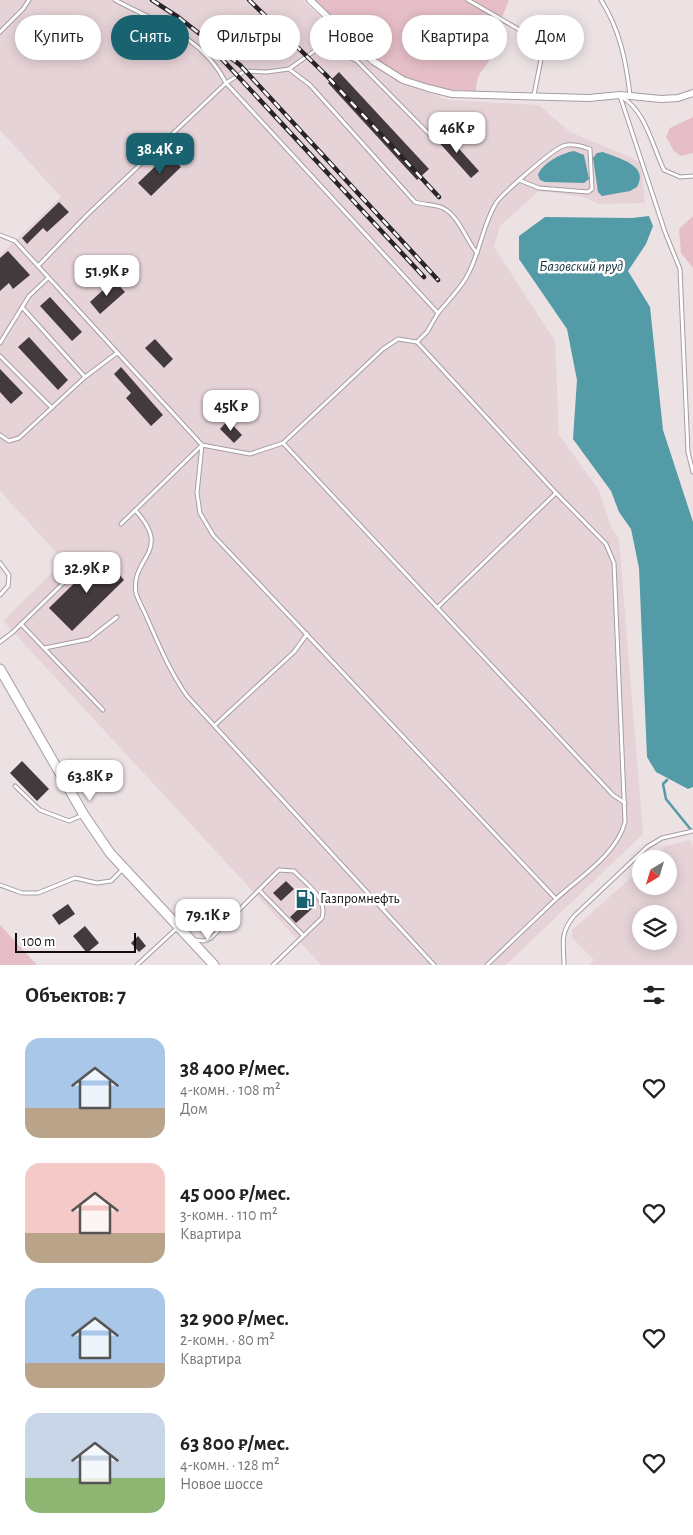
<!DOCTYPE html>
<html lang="ru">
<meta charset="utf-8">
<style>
body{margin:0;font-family:"Alegreya Sans",sans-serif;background:#f6f6f6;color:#222;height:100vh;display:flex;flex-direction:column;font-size:19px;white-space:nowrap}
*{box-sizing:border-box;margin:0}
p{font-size:16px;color:#767676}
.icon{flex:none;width:28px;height:28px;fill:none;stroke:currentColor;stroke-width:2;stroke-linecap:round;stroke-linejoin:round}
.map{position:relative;height:965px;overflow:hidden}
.side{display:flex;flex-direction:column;background:#fff;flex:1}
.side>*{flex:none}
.guide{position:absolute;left:15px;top:15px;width:664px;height:45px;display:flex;gap:10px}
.needle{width:32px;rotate:218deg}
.controls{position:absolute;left:632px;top:850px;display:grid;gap:10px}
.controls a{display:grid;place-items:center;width:45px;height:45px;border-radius:50%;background:#fff;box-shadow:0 2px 12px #0003;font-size:25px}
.scale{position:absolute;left:15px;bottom:12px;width:121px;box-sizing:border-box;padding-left:5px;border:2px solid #100d0e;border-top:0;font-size:14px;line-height:18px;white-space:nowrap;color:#100d0e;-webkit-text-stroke:4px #fff;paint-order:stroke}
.price{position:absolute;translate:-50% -42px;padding:0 11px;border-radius:10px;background:#fff;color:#222;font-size:16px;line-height:32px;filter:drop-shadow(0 1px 2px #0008)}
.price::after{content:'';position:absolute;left:50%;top:30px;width:15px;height:11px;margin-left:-8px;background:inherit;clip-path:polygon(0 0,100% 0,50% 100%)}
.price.on{background:#18636f;color:#fff}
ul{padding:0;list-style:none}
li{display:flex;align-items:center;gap:15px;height:125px;padding:0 25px}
li span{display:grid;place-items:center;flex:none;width:140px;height:100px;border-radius:15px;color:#555}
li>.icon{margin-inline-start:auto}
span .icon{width:60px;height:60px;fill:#fffc;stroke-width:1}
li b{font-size:21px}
h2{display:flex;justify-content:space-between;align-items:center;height:60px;padding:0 25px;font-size:21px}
.tag{padding:0 18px;border-radius:22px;background:#fff;box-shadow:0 2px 12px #0003;font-size:18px;line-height:45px}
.tag.on{background:#18636f;color:#fff}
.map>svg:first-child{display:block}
</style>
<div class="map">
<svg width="693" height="965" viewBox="0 0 693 965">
<rect width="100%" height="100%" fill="#ece2e4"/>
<!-- built -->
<g fill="#e6d3d7" fill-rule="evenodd">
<path d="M0,0H303L356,53L402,83L448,100L539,105L570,132L630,157L641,163L645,203L599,204L583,197L539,191L500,226L494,247L555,341L559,435L599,490L611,527L619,539L643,834L506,965H321L3,621L64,561L0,491V255L61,197L0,130Z"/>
<path d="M690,840L693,846V965H589L594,960L572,938V930L641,869V886H669V859H652L666,846ZM641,914H669V941H641Z"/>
</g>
<!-- green -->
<g fill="#e6bec7">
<path d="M309,0H509L503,15L491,24C493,33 494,45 491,55C488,70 477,67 476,91C454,90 432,90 411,82C378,71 335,25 309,0Z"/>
<path d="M693,117V153L681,156L674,151L666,137L670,128Z"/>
<path d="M693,216V268L681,253L679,229Z"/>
<path d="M0,925L37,965H0Z"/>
</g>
<!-- water -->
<g fill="#549ba8">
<path d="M574,151L584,155L589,179L584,183L545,182L540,180L538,175C542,163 562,153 574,151Z"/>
<path d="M603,152C617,158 650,165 637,187L630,191L602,196L598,192L593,158L597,153Z"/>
<path d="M649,216L653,226L646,244L628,271L650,307L663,430L693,522V787L688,789L656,772L647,757L639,568L631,529L619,512L611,491L573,439L577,380L567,329L519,259V236L545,217L632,218Z"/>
</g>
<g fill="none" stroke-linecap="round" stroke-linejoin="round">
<!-- stream -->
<path stroke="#549ba8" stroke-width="2.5" d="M667,780L663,784L666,799L692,831"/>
</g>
<!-- building -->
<g fill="#423a3c">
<path d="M339,72L429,169L417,180L328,83Z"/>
<path d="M443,131L479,171L471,178L435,138Z"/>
<path d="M168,154L181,167L151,196L138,183Z"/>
<path d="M59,202L69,212L47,232L43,228L27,244L22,238Z"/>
<path d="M8,251L30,275L13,289L9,283L0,291V258Z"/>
<path d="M114,280L125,292L100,314L90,302Z"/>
<path d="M50,297L82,332L72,341L40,306Z"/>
<path d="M29,337L68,380L58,390L18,347Z"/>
<path d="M155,339L173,359L164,368L145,348Z"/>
<path d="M121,367L163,415L151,426L126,398L131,393L114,374Z"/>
<path d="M0,369L23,393L11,404L0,392Z"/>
<path d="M228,420L242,435L234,443L220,429Z"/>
<path d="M102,556L124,580L72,631L49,608Z"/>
<path d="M22,761L49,789L37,801L10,773Z"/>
<path d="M286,881L294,889L281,901L273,893Z"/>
<path d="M308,900L315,906L296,923L290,917Z"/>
<path d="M68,904L75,914L59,925L52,915Z"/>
<path d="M85,926L99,943L87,953L73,936Z"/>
<path d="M138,936L146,946L139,952L131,943Z"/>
</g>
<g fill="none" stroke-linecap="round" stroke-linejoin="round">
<!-- service casing -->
<g stroke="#a69d9f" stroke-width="5">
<g id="service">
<path d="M468,0L544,44L534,95"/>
<path d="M601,0C620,30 626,61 630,95"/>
<path d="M0,32L23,9L29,0"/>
<path d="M289,69L310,85L415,202C424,205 436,204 443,208C459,216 466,240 477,253"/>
<path d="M620,96L665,232L680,269L688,452L693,472"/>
<path d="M622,97C646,112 652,145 664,170L680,177L693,176"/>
<path d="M0,235L15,241L38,266L87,215L226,83C203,37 158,23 115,0"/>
<path d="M38,266L202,445L250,454L283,443L383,349L398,339L417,342L427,332L438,313L226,83L245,71L267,72L289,69L320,47L331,48L357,61L430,135"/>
<path d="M22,307L85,377"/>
<path d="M438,313C447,302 459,290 466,278C480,254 482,226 496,203C503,193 552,150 563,146C572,143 581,146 590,149L592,189L588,192L539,188L519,180"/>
<path d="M417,342L556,493L606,544L614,563L625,822C617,854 580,877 556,899"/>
<path d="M0,343L29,296L48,278"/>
<path d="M0,356L52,408"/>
<path d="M0,435L9,441L19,438L85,377L117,353"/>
<path d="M283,443L613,795L625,803"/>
<path d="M202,445L197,493L200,513L213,535L556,899L487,965"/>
<path d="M135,510C174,552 130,557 136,593C138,601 144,610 147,618C159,645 170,672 187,696L434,965"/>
<path d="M121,524L201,446"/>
<path d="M0,563L9,575L8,586L0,595"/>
<path d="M438,607L556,493"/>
<path d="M21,624L103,710"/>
<path d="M0,642L13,632L91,556"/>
<path d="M45,648L89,639L117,617"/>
<path d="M215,725L294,652L307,634"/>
<path d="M15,786L40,810L69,821L83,815"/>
<path d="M0,885L22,893H38L75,878L97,883L111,881L123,869"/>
<path d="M259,890L303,935"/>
<path d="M195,940L204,941L211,938L279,870L294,871C306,884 328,898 322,918L273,965"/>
<path d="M137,965L177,928"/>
<path d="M564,965C564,944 559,934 574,916L647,847L662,838L693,831"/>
</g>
</g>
<!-- minor casing -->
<g stroke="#a69d9f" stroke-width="8">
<path id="minor" d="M310,0L373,61L403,80L428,88L452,94L589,98L620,95L661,99L678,98L693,93"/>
</g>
<!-- secondary casing -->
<g stroke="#a69d9f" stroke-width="11">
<path id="secondary" d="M0,669L84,815L110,853L214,965"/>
</g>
<!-- service -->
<use href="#service" stroke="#fff" stroke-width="3"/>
<!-- minor -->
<use href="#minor" stroke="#fff" stroke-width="6"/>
<!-- secondary -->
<use href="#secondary" stroke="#fff" stroke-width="9"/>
<!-- rail casing -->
<g stroke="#292526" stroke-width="4.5">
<g id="rail">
<path d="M152,0L178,17L240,65L438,280"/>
<path d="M249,0L326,75L439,197"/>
<path d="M221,58L424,277"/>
</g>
</g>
<!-- rail -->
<use href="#rail" stroke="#fff" stroke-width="2.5" stroke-dasharray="8" stroke-linecap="butt"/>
</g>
<!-- icons -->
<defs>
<g id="fuel-bare" transform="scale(1.5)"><path d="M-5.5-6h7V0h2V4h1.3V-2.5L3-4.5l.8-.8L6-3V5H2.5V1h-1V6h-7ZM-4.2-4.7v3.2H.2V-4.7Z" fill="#18636f" stroke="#fff" stroke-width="2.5" paint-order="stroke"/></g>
</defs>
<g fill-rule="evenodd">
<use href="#fuel-bare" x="305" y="899"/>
</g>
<g text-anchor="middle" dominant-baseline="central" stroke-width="5" stroke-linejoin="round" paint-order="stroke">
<!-- poi labels -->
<g font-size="14" fill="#100d0e" stroke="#fff" text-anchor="start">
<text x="320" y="899">Газпромнефть</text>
</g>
<!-- water labels -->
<g font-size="15" font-style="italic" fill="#0f3239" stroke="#fff">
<text x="581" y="266">Базовский пруд</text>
</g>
</g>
</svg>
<div class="controls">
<a><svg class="needle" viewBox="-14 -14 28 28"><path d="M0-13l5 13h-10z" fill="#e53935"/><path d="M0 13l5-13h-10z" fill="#767676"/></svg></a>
<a><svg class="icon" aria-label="layers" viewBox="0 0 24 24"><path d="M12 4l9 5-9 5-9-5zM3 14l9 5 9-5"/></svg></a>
</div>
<div class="scale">100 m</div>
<b class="price" style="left:457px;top:154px">46K ₽</b>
<b class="price on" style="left:160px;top:175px">38.4K ₽</b>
<b class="price" style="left:107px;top:297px">51.9K ₽</b>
<b class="price" style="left:231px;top:432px">45K ₽</b>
<b class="price" style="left:87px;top:594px">32.9K ₽</b>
<b class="price" style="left:90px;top:802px">63.8K ₽</b>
<b class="price" style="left:208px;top:941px">79.1K ₽</b>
<div class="guide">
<a class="tag">Купить</a>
<a class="tag on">Снять</a>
<a class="tag">Фильтры</a>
<a class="tag">Новое</a>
<a class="tag">Квартира</a>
<a class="tag">Дом</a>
</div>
</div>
<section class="side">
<h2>Объектов: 7<svg class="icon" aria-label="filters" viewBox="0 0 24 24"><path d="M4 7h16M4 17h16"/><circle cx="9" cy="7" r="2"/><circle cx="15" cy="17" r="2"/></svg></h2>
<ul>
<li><span style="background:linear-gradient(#a9c7e8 70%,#b9a48a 0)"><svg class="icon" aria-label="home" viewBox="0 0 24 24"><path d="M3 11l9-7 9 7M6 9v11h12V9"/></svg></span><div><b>38 400 ₽/мес.</b><p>4-комн. · 108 m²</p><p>Дом</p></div><svg class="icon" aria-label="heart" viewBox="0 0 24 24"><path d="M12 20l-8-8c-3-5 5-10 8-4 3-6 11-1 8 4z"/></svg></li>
<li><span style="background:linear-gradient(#f6c9c9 70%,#b9a48a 0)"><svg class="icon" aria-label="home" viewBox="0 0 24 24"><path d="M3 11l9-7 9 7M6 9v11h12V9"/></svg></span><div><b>45 000 ₽/мес.</b><p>3-комн. · 110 m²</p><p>Квартира</p></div><svg class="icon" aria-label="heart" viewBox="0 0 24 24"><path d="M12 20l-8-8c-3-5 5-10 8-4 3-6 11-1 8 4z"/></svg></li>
<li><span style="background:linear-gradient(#a9c7e8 75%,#b9a48a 0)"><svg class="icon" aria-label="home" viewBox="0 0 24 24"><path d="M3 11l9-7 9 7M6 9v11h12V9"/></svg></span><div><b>32 900 ₽/мес.</b><p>2-комн. · 80 m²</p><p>Квартира</p></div><svg class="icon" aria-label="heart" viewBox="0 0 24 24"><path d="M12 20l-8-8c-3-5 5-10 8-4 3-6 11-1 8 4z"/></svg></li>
<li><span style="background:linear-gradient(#c9d6e8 65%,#8fb573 0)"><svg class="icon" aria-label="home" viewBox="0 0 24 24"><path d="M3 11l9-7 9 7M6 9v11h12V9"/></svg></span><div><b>63 800 ₽/мес.</b><p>4-комн. · 128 m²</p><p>Новое шоссе</p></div><svg class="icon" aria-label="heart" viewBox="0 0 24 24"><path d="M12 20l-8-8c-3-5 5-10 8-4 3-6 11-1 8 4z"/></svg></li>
</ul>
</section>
